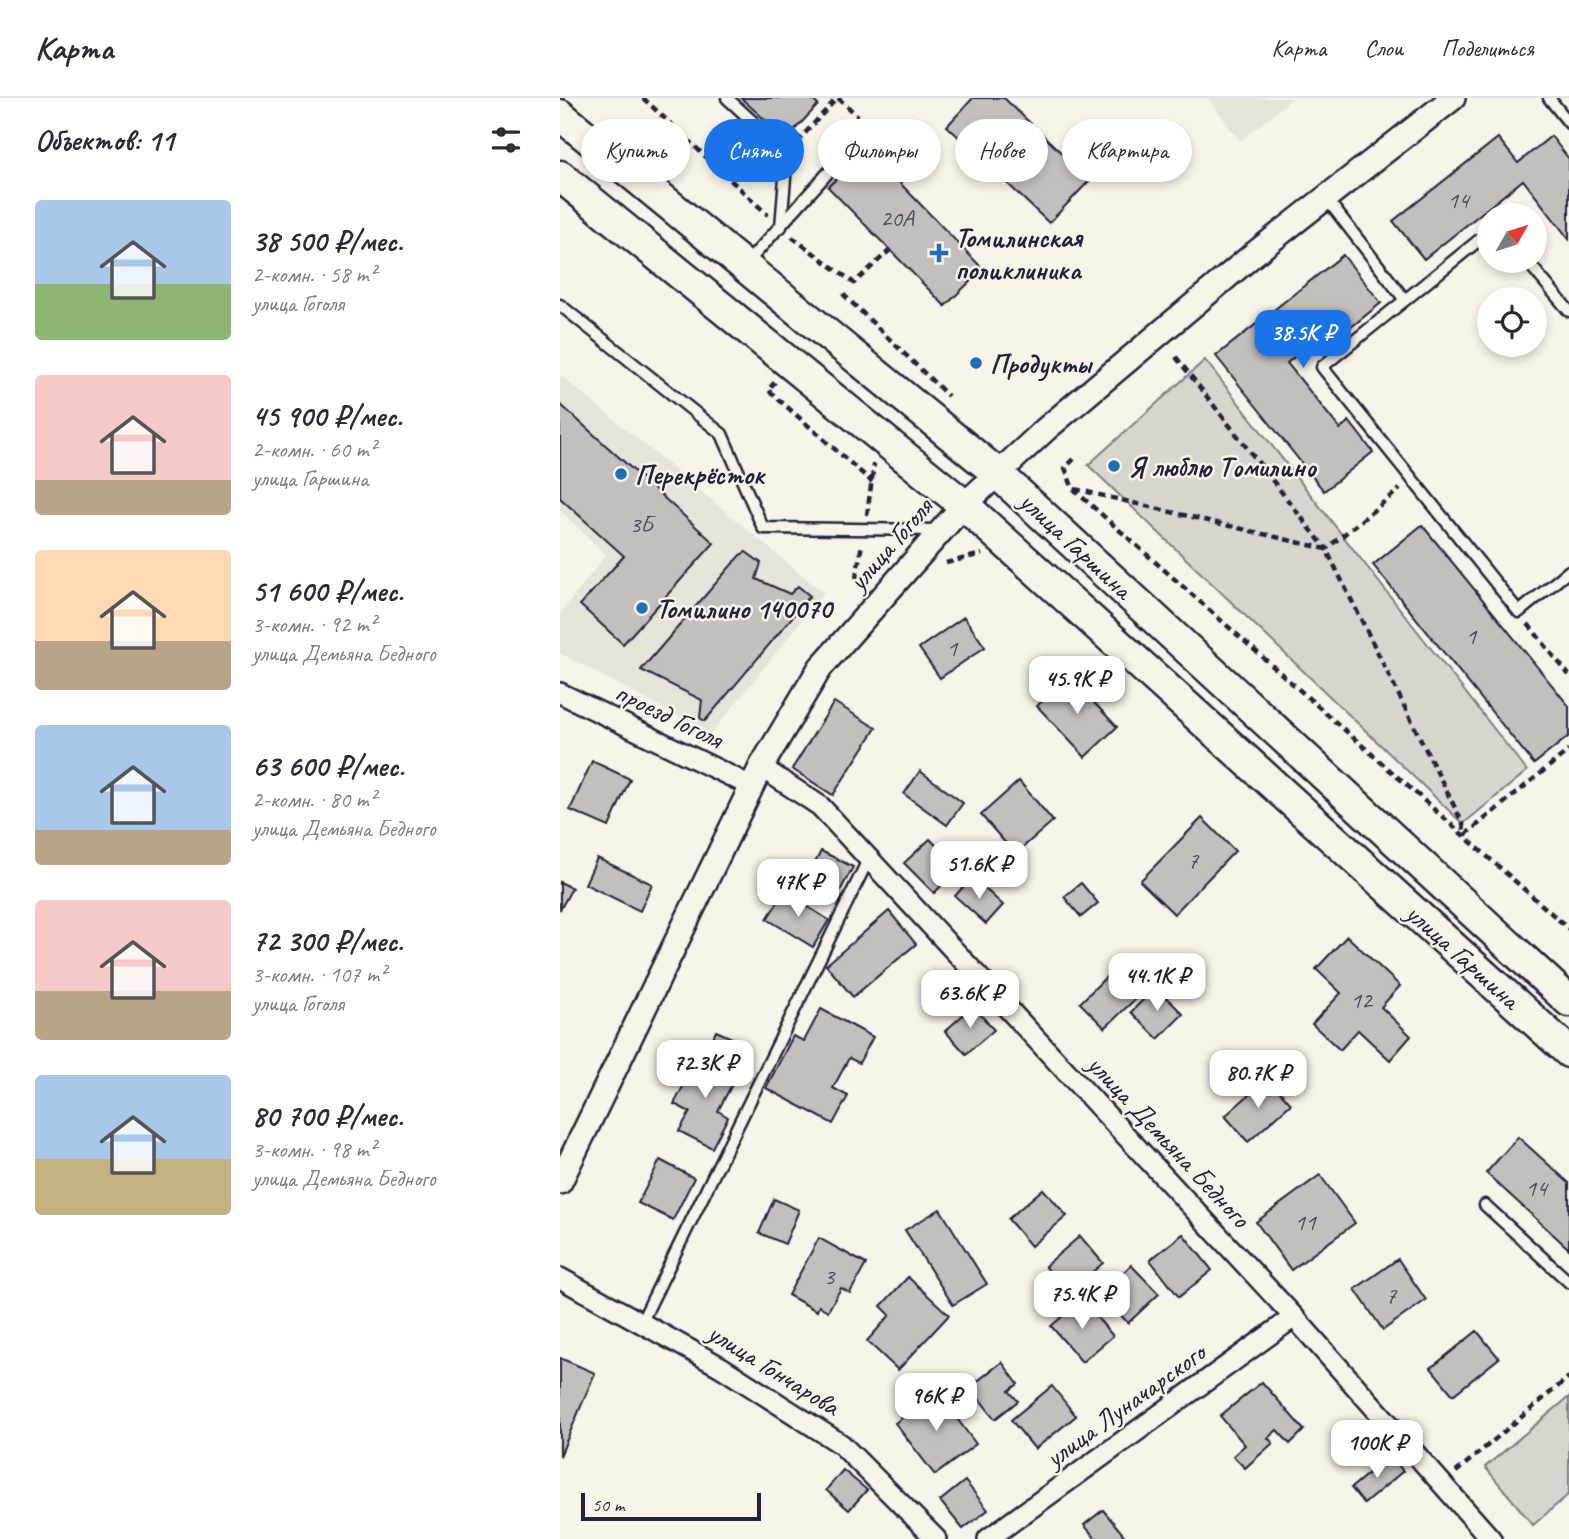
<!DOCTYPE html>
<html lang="ru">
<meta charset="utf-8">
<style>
body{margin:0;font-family:Caveat,sans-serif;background:#f7f7f7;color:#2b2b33;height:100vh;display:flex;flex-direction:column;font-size:26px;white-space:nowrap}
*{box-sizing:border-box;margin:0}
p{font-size:23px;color:#7c7c81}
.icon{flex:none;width:38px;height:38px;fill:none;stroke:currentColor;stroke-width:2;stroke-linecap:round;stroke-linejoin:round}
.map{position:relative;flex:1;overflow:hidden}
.details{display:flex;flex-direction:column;background:#fff;width:560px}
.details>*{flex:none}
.banner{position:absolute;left:21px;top:21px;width:665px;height:63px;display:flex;gap:14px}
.needle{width:46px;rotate:51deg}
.tools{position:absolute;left:917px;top:105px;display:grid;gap:14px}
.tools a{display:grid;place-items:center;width:70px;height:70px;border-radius:50%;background:#fff;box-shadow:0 4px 10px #0003;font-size:35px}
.scale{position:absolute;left:21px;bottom:18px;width:180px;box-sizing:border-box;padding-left:7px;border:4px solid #22223b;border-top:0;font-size:19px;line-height:24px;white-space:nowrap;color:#22223b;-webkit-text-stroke:5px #f7f3e8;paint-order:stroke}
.price{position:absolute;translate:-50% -60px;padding:0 16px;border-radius:14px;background:#fff;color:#222;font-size:23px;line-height:46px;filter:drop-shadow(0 2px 4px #0008)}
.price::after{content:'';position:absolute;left:50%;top:42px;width:21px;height:16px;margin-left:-10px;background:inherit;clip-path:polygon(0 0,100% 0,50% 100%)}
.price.on{background:#1a73e8;color:#fff}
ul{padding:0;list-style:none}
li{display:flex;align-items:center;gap:21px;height:175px;padding:0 35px}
li span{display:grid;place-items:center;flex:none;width:196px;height:140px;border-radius:7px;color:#555}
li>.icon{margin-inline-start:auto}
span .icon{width:84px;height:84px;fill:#fffc;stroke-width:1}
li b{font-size:30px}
h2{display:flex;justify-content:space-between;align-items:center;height:84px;padding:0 35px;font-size:30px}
.pill{padding:0 24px;border-radius:32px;background:#fff;box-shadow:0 4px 10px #0003;font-size:24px;line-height:63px}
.pill.on{background:#1a73e8;color:#fff}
header{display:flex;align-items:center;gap:42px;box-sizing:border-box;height:98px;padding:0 35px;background:#fff;border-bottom:2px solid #e1e1e2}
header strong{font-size:33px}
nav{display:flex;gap:38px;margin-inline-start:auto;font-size:24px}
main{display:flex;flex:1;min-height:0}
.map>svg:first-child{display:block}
</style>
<header>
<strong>Карта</strong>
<nav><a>Карта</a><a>Слои</a><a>Поделиться</a></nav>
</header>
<main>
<section class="details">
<h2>Объектов: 11<svg class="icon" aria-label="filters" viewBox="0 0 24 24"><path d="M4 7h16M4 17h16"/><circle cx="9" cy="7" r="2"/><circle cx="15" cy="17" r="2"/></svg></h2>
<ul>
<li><span style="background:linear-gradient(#a9c7e8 60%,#8fb573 0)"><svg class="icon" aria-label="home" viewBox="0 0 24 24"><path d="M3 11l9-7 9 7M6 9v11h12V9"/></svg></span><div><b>38 500 ₽/мес.</b><p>2-комн. · 58 m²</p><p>улица Гоголя</p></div></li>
<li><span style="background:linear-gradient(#f6c9c9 75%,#b9a48a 0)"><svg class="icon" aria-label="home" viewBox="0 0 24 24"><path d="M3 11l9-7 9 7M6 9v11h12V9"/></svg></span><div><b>45 900 ₽/мес.</b><p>2-комн. · 60 m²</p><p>улица Гаршина</p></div></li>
<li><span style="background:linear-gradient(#ffd9b3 65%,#b9a48a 0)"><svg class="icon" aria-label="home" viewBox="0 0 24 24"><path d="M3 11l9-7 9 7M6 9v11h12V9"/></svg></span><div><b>51 600 ₽/мес.</b><p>3-комн. · 92 m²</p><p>улица Демьяна Бедного</p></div></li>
<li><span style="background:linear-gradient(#a9c7e8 75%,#b9a48a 0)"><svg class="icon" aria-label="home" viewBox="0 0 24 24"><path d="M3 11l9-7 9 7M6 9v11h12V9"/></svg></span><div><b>63 600 ₽/мес.</b><p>2-комн. · 80 m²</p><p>улица Демьяна Бедного</p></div></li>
<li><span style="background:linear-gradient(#f6c9c9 65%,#b9a48a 0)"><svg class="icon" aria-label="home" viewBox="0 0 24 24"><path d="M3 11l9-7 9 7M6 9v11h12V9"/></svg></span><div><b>72 300 ₽/мес.</b><p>3-комн. · 107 m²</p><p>улица Гоголя</p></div></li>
<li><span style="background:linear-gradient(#a9c7e8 60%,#c2b280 0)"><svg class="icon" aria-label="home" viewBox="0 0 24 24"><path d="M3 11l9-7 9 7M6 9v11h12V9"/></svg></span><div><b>80 700 ₽/мес.</b><p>3-комн. · 98 m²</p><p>улица Демьяна Бедного</p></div></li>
</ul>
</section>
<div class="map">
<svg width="1009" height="1441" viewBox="0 0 1009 1441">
<rect width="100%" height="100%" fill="#f7f3e8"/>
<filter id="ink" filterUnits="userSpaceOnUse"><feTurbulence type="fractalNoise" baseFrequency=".0143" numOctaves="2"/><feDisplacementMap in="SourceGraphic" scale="14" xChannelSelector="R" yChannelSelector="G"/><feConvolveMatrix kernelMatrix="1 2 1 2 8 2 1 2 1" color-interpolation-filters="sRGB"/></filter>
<g filter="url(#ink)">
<!-- built -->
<g fill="#e7e3db">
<path d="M648,0H733L680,43Z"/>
<path d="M0,277L264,495L151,636L0,555V516L46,457L0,412Z"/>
</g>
<!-- green -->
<g fill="#d8d5cf" stroke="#7d7c85" stroke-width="2">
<path d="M645,262L967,673L903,726L528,367Z"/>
<path d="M1009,1299V1396L973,1427L925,1369Z"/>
</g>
<!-- building -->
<g fill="#c2bfbd" stroke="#22223b" stroke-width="2">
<path d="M181,0H251L258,7L226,41Z"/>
<path d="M413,0H444L530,82L489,125L387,28Z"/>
<path d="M991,38L1009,61V141L963,82L864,161L833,123L938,40L958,65Z"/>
<path d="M307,51L423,171L385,208L268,89Z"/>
<path d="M783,157L821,205L790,230L783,220L727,265L780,331L789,323L813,354L764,393L656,258Z"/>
<path d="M0,306L154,445L63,546L20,507L64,458L0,400Z"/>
<path d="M862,427L1009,608V638L974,666L813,467Z"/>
<path d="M186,454L201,465L196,481L230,496L238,488L250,498L145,623L140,620L142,602L81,572L180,457Z"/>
<path d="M404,519L425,549L380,580L359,550Z"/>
<path d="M509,578L557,629L525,659L477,608Z"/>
<path d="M274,604L316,630L273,697L232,671Z"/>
<path d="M32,663L70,681L49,729L10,712Z"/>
<path d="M360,673L403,705L387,727L344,696Z"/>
<path d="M459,683L493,723L455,756L421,717Z"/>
<path d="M642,720L675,753L614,816L580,783Z"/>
<path d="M370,741L399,771L374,795L344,765Z"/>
<path d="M261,753L293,769L273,806L242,790Z"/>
<path d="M37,760L92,786L80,813L25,786Z"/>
<path d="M412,779L443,807L426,826L395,798Z"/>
<path d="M0,784L12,790L0,812Z"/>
<path d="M521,785L538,805L521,819L504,799Z"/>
<path d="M224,794L269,822L253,849L207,821Z"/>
<path d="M329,813L356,846L293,899L266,867Z"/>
<path d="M787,838L840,888L821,909L851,938L830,962L798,932L780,952L752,926L781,895L756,871Z"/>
<path d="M568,857L594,883L545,930L520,905Z"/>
<path d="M596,889L623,916L598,941L571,914Z"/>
<path d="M413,908L434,932L406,956L385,933Z"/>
<path d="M261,911L313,939L299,965L289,960L273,990L288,998L273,1026L206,990L233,938L244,943Z"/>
<path d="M156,933L181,944L170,967L146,956Z"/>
<path d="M140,956L178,975L158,1013L168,1019L152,1050L119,1033L130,1014L114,1006Z"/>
<path d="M708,980L731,1006L688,1044L665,1018Z"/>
<path d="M958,1039L1009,1085V1151L926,1075Z"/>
<path d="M100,1062L134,1080L113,1122L78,1105Z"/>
<path d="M760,1077L795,1125L731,1172L696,1124Z"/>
<path d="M483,1091L507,1118L471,1148L448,1121Z"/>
<path d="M214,1101L239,1112L225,1146L199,1135Z"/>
<path d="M380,1111L427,1186L393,1207L345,1132Z"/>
<path d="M623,1136L652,1172L619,1199L590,1162Z"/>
<path d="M520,1138L543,1165L508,1195L485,1168Z"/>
<path d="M259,1140L306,1166L290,1195L281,1190L268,1213L259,1208L257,1213L228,1197Z"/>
<path d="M838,1161L866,1202L823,1232L795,1191Z"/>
<path d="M571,1167L599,1196L568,1225L541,1196Z"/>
<path d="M348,1179L389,1217L338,1272L307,1243L330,1217L321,1208Z"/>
<path d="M522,1202L553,1238L522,1264L491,1228Z"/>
<path d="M917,1233L939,1260L893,1297L871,1270Z"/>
<path d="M0,1260L35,1275L0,1358Z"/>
<path d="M442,1264L458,1286L449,1293L458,1303L435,1321L410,1289Z"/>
<path d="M702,1284L744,1332L730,1346L717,1332L708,1340L713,1345L685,1370L673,1358L685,1347L660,1318Z"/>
<path d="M492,1288L516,1318L475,1351L451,1322Z"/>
<path d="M377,1294L416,1346L375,1377L335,1325Z"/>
<path d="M830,1357L843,1373L804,1406L791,1390Z"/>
<path d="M283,1372L307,1392L289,1412L266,1392Z"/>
<path d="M405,1383L428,1412L403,1431L380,1403Z"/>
<path d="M543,1412L567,1441H536L524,1427Z"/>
</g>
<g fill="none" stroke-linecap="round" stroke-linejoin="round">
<!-- service casing -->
<g stroke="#22223b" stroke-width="15">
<g id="service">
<path d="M167,0L227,55L221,129"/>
<path d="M989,0L1009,25"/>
<path d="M766,100L845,202L762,269L959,514L1009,473"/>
<path d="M967,163L1009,213"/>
<path d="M186,166L310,28"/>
<path d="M845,202L929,134"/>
<path d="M0,207L162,336L203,430L379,432"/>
<path d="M925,1107L1009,1184"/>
<path d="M81,1225L309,760"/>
</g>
</g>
<!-- minor casing -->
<g stroke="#22223b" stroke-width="24">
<g id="minor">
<path d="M0,595L193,689"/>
<path d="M201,669L260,708L734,1219L931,1441"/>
<path d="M0,1180L161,1269L281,1346L376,1441"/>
<path d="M428,1441L734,1219"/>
</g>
</g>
<!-- tertiary casing -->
<g stroke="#22223b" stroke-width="28">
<path id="tertiary" d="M0,1084L201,669L260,570L404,407L486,331L694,156L893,0"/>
</g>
<!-- primary casing -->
<g stroke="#22223b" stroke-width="35">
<g id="primary">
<path d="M0,17L438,376L1009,903"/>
<path d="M0,78L404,407L1009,954"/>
</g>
</g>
<!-- path -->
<g stroke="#22223b" stroke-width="4.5" stroke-dasharray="7 5" stroke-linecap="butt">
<path d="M83,0L208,117"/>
<path d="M278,0L298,18"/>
<path d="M237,44L277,0"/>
<path d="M232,139L294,185L330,152"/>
<path d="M283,196L388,298"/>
<path d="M616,259L766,451L840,391"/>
<path d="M215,284L208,292L312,384"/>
<path d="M514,361L505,370L513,391L1009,831"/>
<path d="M515,391L766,451L903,726L905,737"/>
<path d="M307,417L314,366"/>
<path d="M386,465L422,456"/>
<path d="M296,480L302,446"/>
<path d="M968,526L1009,577"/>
<path d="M905,737L1009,652"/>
<path d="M896,1374L1009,1279"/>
</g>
<!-- service -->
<use href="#service" stroke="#f7f3e8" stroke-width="10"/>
<!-- minor -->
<use href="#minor" stroke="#f7f3e8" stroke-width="19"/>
<!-- tertiary -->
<use href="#tertiary" stroke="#f7f3e8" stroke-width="23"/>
<!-- primary -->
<use href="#primary" stroke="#f7f3e8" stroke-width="30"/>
</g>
</g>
<!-- markers -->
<g fill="#1f6fb2" stroke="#f7f3e8" stroke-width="2.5">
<path d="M375.5 144.5h7v7h7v7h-7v7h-7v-7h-7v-7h7z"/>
<circle cx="416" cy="265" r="7"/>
<circle cx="554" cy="368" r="7"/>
<circle cx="61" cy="376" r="7"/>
<circle cx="82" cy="510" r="7"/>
</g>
<g text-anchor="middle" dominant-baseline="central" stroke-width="5" stroke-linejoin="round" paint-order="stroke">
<!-- number labels -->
<g font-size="24" fill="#4a495c">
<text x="898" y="102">14</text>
<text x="337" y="120">20А</text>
<text x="81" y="426">3Б</text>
<text x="911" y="538">1</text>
<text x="392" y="550">1</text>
<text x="633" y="762">7</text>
<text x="801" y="902">12</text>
<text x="976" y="1090">14</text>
<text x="745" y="1124">11</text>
<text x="269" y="1178">3</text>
<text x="831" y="1197">7</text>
</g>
<!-- poi labels -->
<g font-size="28" font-weight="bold" fill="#22223b" stroke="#f7f3e8" text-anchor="start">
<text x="395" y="139">Томилинская<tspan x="395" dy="32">поликлиника</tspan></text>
<text x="430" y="265">Продукты</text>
<text x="568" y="368">Я люблю Томилино</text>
<text x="75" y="376">Перекрёсток</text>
<text x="96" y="510">Томилино 140070</text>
</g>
<!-- street labels -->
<g font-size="28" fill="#22223b" stroke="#f7f3e8">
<text transform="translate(330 446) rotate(-49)">улица Гоголя</text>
<text transform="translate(516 447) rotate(43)">улица Гаршина</text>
<text transform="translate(109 617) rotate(26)">проезд Гоголя</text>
<text transform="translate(903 858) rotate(42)">улица Гаршина</text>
<text transform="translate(609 1043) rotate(47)">улица Демьяна Бедного</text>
<text transform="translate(214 1271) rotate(32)">улица Гончарова</text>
<text transform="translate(565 1307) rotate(-36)">улица Луначарского</text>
</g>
</g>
</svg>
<div class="tools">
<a><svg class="needle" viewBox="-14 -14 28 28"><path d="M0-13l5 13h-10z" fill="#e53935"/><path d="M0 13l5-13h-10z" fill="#7c7c81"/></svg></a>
<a><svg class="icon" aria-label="locate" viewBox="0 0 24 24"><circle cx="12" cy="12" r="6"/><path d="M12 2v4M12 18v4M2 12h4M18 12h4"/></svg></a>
</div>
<div class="scale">50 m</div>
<b class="price on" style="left:743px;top:272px">38.5K ₽</b>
<b class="price" style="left:517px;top:618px">45.9K ₽</b>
<b class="price" style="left:419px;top:803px">51.6K ₽</b>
<b class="price" style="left:238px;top:821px">47K ₽</b>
<b class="price" style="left:597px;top:915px">44.1K ₽</b>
<b class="price" style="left:410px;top:932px">63.6K ₽</b>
<b class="price" style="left:145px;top:1002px">72.3K ₽</b>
<b class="price" style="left:698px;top:1012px">80.7K ₽</b>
<b class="price" style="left:522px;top:1233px">75.4K ₽</b>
<b class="price" style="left:376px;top:1335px">96K ₽</b>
<b class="price" style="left:817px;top:1382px">100K ₽</b>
<div class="banner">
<a class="pill">Купить</a>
<a class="pill on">Снять</a>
<a class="pill">Фильтры</a>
<a class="pill">Новое</a>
<a class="pill">Квартира</a>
</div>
</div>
</main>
